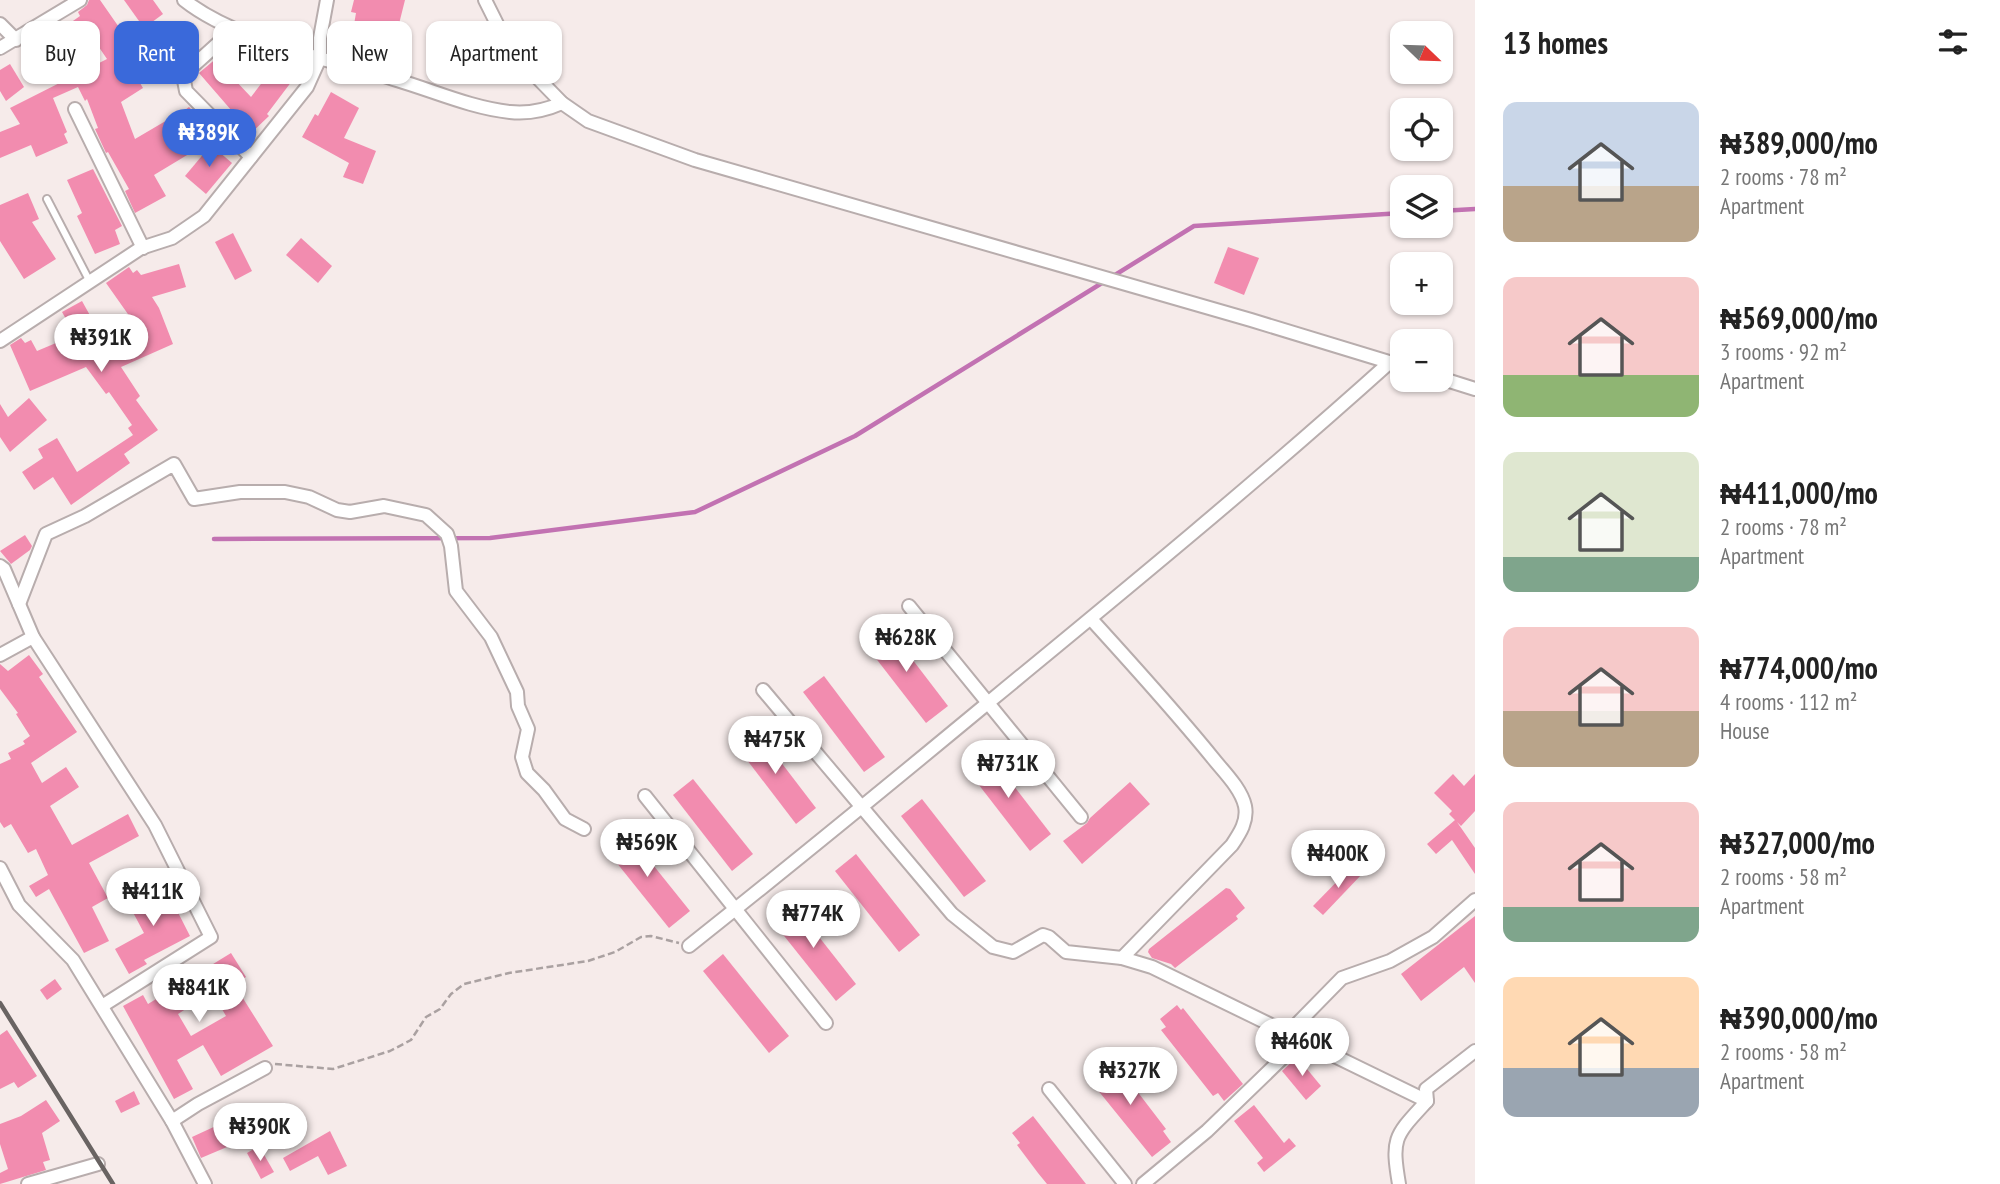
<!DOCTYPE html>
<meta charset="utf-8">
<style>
body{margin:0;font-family:"PT Sans Narrow",sans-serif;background:#f2f2f2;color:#222;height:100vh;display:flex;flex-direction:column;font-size:26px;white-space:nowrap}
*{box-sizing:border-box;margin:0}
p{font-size:23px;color:#767676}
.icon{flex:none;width:38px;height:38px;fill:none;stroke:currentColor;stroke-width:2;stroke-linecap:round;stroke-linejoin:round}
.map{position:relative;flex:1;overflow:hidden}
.panel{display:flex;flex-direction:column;background:#fff;width:525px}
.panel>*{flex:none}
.top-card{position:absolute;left:21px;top:21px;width:665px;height:63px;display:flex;gap:14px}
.needle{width:46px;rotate:113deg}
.tools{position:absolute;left:1390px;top:21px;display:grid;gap:14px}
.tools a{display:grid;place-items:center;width:63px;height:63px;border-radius:14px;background:#fff;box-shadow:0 2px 5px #0004;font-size:35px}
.price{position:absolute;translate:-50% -60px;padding:0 16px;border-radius:24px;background:#fff;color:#222;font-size:23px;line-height:46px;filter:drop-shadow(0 2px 4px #0008)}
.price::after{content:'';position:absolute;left:50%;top:42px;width:21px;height:16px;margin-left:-10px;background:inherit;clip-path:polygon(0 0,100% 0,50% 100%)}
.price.current{background:#3a69da;color:#fff}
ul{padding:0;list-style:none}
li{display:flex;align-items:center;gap:21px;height:175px;padding:0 28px}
li span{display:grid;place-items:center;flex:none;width:196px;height:140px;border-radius:14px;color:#555}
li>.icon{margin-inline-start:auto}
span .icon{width:84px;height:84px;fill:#fffc;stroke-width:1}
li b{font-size:30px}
h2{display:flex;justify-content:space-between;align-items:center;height:84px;padding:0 28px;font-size:30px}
.pill{padding:0 24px;border-radius:14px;background:#fff;box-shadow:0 2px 5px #0004;font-size:24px;line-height:63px}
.pill.current{background:#3a69da;color:#fff}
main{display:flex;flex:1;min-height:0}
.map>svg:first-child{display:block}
</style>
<main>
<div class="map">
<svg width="1475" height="1184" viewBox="0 0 1475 1184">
<rect width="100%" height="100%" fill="#f6ebea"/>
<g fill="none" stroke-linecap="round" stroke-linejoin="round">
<!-- stream -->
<g stroke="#c272b2" stroke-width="4.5">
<path d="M1440,211L1475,209"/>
<path d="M214,539L490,538L695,512L855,436L1194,226L1402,213"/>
</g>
</g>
<!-- building -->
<g fill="#f28caf" fill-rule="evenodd">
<path d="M89,0H100L123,33L144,74L137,78L143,88L121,102L135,139L169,119L170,121L189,107L217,137L154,175L166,196L135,213L125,191L129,189L108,152L106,153L95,129L98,128L87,99L85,101L78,87L53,98L67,132L64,134L68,143L36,157L31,145L0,158V132L20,124L10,108L107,59L92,37L60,60L46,40L80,16L78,12L87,5Z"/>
<path d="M124,0H153L163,14L144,28Z"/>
<path d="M354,0H405L398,28L407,31L401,51L351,42L356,13L351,12Z"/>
<path d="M237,41L254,62L234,79L251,97L277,63L295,77L267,114L269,116L251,133L199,73Z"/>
<path d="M10,64L24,87L6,101L0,91V70Z"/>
<path d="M331,92L359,108L344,138L376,151L363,184L343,177L349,163L302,137L315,114L318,116Z"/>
<path d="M211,145L232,163L206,194L185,176Z"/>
<path d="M93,169L122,226L115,230L120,244L95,254L77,216L82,213L67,180Z"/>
<path d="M28,193L39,219L32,222L56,259L24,279L0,241V205Z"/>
<path d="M233,233L252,271L235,280L215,242Z"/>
<path d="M301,238L332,266L318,283L286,255Z"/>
<path d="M1228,247L1259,258L1244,295L1214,283Z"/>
<path d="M179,264L186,287L152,297L159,308L173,344L121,367L140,396L136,400L158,430L124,454L130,463L71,505L53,477L34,490L22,472L43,458L38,449L57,438L77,472L133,435L128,428L132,425L109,392L106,394L86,367L30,391L10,345L21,338L25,343L31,340L37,351L75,335L62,312L82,301L108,348L142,334L106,283L129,267L133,273L137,270L141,275Z"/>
<path d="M29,398L47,420L10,452L0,437V404L8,417Z"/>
<path d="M25,535L32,546L30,550L11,564L0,551Z"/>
<path d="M886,625L948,706L926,723L864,643Z"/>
<path d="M29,655L43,674L39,677L77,732L31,763L42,783L66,767L79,787L50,806L72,845L128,814L139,836L89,863L108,898L92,907L109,941L84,953L49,889L36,897L29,886L48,875L36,849L28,853L11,824L4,828L0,822V764L11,759L8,753L25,744L23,741L30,736L16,714L18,713L0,689V664L8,671Z"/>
<path d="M824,676L885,757L864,772L803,692Z"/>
<path d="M754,727L816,808L796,824L734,743Z"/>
<path d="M986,750L1051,834L1030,851L965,767Z"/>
<path d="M1453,774L1464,786L1475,774V811L1461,826L1457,822L1475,848V874L1452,840L1436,854L1427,844L1455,820L1449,814L1452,811L1434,793Z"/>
<path d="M693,779L753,854L732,871L673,795Z"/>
<path d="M1130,782L1150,804L1082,864L1063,841L1087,823L1090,818Z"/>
<path d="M922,799L986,881L964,897L901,816Z"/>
<path d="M625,830L690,911L669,928L604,847Z"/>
<path d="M856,854L920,935L899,952L835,871Z"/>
<path d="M1354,864L1363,873L1323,915L1313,906Z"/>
<path d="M163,883L190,936L144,960L147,964L129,974L115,949L144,933L128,903Z"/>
<path d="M1226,888L1230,889L1245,908L1236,916L1238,919L1175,968L1171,964L1152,958L1148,952L1149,949Z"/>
<path d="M790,900L856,984L836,1001L769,917Z"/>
<path d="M1475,916V983L1464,967L1421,1001L1401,974Z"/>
<path d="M231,953L246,977L234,984L273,1046L221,1076L203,1045L177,1060L193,1089L174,1099L123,1006L143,995L148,1004ZM212,992L226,1016L191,1036L178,1014Z"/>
<path d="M723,954L789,1036L769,1053L703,971Z"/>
<path d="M55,979L62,989L47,1000L40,990Z"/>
<path d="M1177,1005L1181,1010L1183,1008L1243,1084L1224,1101L1218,1093L1213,1096L1161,1030L1166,1027L1160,1019Z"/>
<path d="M7,1030L37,1076L18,1088L14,1082L0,1089V1035Z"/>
<path d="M1297,1057L1321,1086L1306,1100L1282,1071Z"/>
<path d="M1106,1059L1113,1068L1117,1065L1166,1129L1163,1131L1171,1142L1152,1157L1088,1078V1074Z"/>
<path d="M134,1091L140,1104L121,1113L115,1101Z"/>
<path d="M46,1100L60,1121L42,1133L50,1160L43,1162L46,1170L0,1184V1173L8,1169L0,1144V1124L21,1116Z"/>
<path d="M1254,1105L1284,1143L1289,1138L1296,1146L1264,1172L1257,1163L1263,1158L1234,1121Z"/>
<path d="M1033,1116L1086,1184H1047L1038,1173L1017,1145L1020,1143L1012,1133Z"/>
<path d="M218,1125L227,1147L201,1158L192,1137Z"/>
<path d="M330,1131L347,1166L328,1175L318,1156L290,1171L283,1158Z"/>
<path d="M259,1146L274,1172L261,1179L247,1153Z"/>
</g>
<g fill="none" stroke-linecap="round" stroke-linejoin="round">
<!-- lane casing -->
<g stroke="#b8adad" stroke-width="10">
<path id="lane" d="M47,199L89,280"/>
</g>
<!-- street casing -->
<g stroke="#b8adad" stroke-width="16">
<g id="street">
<path d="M184,0C237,42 332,60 397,80C434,91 472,108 510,112C529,114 544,111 562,103"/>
<path d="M485,0L498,26L525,65L562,103L588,121L695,160L1251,320L1402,366"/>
<path d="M0,24L16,40"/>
<path d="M234,29L183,75L186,91L251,157"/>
<path d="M0,48L80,0"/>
<path d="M75,109L143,248"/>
<path d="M0,341L141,248L172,238L204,216L307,87L320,58V38L327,0"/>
<path d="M1440,378L1475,389"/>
<path d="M0,566L4,569L33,637L155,825L211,937L102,1006"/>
<path d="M19,604L46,534L85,516L174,464L194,499L240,492H285L309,497L337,510L350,512L384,506L426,515L447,534L451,546L456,591L491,637L517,692L518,706L528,729L522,757L527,773L544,790L565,819L584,829"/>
<path d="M909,606L1081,817"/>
<path d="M1091,619C1132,664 1173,709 1212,757C1223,771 1241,788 1245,806C1248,821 1240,833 1232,845L1122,958"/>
<path d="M0,655L33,637"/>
<path d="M763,690L952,914L993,947L1013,952L1043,935L1049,937L1066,952L1122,958L1152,967L1427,1101"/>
<path d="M645,796L826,1023"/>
<path d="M0,868L19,905L73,960L172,1121L205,1184"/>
<path d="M689,946C790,866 890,784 989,702C1124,591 1259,480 1389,363"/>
<path d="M1049,1089L1125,1184"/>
<path d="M172,1121L198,1104L265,1068"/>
<path d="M28,1184L98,1164"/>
<path d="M1143,1184L1207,1131L1301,1040L1294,1027L1342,978L1390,961L1433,937L1475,900"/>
<path d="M1399,1184C1391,1137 1395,1136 1427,1101L1426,1089L1475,1051"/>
</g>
</g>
<!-- path -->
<path stroke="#aaa1a1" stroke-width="2.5" stroke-dasharray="7 3.5" stroke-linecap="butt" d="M275,1064L333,1069L390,1051L411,1040L426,1017L440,1009L451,994L464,984L509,973L588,961L615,952L641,937L651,936L679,943"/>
<!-- lane -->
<use href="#lane" stroke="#fff" stroke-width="6"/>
<!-- street -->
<use href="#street" stroke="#fff" stroke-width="12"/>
<!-- rail -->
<path stroke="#696362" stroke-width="4.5" d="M0,1003L113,1184"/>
</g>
</svg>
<div class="tools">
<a><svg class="needle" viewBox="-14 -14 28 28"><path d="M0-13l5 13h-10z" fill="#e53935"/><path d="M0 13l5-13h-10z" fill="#767676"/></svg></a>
<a><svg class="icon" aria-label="locate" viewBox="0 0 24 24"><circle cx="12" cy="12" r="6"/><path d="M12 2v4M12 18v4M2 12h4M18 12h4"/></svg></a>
<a><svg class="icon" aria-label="layers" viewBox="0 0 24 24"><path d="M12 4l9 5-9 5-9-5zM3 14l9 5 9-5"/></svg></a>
<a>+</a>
<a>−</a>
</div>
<b class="price current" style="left:209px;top:169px">₦389K</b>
<b class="price" style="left:101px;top:374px">₦391K</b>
<b class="price" style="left:906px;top:674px">₦628K</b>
<b class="price" style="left:775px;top:776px">₦475K</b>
<b class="price" style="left:1008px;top:800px">₦731K</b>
<b class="price" style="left:647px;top:879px">₦569K</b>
<b class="price" style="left:1338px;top:890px">₦400K</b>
<b class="price" style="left:153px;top:928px">₦411K</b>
<b class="price" style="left:813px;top:950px">₦774K</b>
<b class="price" style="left:199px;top:1024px">₦841K</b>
<b class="price" style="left:1302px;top:1078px">₦460K</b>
<b class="price" style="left:1130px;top:1107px">₦327K</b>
<b class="price" style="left:260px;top:1163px">₦390K</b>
<div class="top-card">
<a class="pill">Buy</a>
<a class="pill current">Rent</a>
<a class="pill">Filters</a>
<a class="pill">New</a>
<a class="pill">Apartment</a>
</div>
</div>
<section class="panel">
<h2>13 homes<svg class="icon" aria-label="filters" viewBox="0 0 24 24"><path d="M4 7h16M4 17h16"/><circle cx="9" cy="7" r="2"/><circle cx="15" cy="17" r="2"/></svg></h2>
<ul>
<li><span style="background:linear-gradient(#c9d6e8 60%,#b9a48a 0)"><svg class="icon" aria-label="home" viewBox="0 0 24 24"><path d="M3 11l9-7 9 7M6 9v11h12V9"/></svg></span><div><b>₦389,000/mo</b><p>2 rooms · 78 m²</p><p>Apartment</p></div></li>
<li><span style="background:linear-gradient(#f6c9c9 70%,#8fb573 0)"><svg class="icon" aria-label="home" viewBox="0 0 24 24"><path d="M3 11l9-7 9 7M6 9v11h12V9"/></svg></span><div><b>₦569,000/mo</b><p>3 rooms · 92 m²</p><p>Apartment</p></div></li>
<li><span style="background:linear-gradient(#dfe7d0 75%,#7fa58c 0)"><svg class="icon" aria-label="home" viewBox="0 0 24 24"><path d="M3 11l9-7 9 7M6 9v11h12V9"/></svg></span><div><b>₦411,000/mo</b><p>2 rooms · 78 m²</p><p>Apartment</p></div></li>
<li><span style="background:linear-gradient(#f6c9c9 60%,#b9a48a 0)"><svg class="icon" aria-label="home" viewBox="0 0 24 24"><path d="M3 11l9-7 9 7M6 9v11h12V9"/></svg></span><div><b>₦774,000/mo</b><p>4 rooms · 112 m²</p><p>House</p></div></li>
<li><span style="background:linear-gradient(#f6c9c9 75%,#7fa58c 0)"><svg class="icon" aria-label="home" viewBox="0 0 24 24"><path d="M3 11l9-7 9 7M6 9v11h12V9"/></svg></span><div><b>₦327,000/mo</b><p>2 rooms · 58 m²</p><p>Apartment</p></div></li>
<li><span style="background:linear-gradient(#ffd9b3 65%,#9aa5b1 0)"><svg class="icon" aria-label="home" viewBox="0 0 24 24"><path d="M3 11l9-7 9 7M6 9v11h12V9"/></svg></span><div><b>₦390,000/mo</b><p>2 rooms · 58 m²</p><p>Apartment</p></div></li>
</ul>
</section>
</main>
